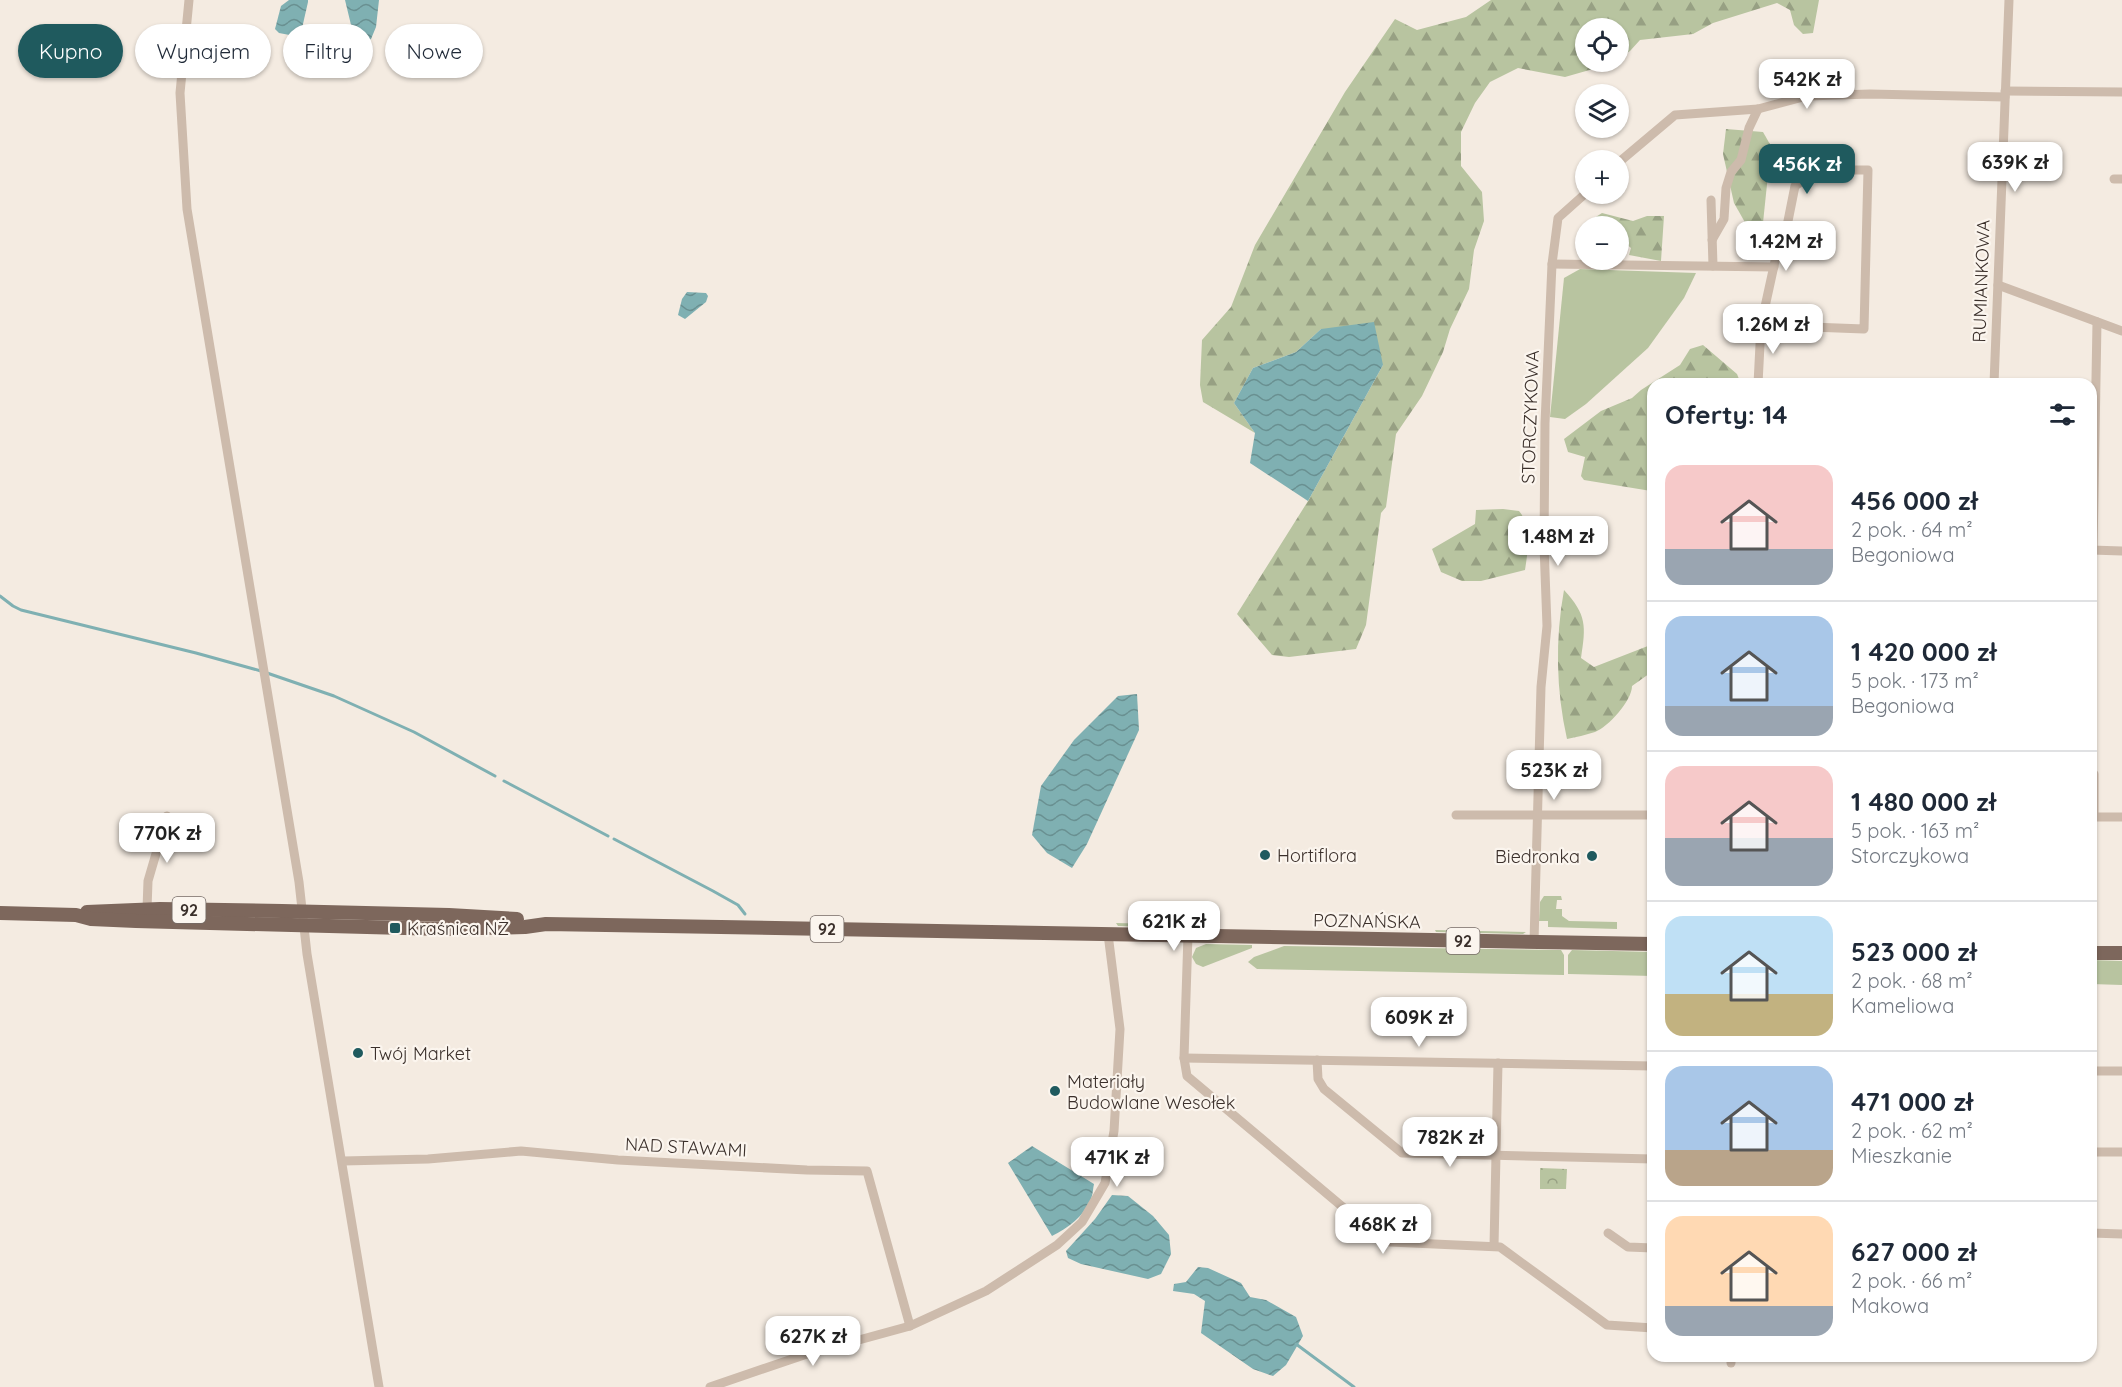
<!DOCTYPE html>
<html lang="pl">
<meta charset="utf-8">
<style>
body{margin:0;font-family:Quicksand,sans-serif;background:#f6f6f7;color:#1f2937;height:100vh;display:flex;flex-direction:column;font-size:22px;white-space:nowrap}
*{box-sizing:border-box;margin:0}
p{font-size:20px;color:#747a83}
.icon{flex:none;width:33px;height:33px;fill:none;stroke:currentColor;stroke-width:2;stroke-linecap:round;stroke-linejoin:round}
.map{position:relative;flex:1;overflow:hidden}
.details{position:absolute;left:1647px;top:378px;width:450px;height:984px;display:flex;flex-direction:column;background:#fff;border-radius:18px;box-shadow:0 2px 4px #0004}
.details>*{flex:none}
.banner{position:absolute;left:18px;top:24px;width:570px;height:54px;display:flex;gap:12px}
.tools{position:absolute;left:1575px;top:18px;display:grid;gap:12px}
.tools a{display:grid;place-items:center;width:54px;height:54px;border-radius:50%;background:#fff;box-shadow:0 2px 4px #0004;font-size:30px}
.price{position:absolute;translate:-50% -51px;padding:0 14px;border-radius:12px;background:#fff;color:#222;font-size:20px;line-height:39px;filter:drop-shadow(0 2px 3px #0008)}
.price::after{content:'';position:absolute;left:50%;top:36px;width:18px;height:14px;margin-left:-9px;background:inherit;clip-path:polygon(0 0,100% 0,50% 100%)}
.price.current{background:#1f5a5e;color:#fff}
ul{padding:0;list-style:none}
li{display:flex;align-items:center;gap:18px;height:150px;padding:0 18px}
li+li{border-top:2px solid #e0e1e3}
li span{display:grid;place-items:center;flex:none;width:168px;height:120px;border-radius:18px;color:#555}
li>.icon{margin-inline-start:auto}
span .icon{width:72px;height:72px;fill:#fffc;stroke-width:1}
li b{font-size:26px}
h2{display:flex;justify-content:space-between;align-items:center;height:72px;padding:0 18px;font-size:26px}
.pill{padding:0 21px;border-radius:27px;background:#fff;box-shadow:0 2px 4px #0004;font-size:21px;line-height:54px}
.pill.current{background:#1f5a5e;color:#fff}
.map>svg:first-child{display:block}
</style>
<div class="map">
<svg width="2122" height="1387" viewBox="0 0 2122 1387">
<defs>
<pattern id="forest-firs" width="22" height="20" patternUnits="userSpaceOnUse" patternTransform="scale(1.5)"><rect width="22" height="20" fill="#b8c4a0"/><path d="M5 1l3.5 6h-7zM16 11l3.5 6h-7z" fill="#97a083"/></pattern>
<pattern id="park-crowns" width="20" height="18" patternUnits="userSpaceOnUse" patternTransform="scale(1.5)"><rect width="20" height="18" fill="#b8c4a0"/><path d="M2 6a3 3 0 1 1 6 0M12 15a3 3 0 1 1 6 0" fill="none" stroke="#97a083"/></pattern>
<pattern id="water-waves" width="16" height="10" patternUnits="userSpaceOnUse" patternTransform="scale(1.5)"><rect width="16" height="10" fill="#7fb0b2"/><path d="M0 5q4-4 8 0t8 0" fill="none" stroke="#699091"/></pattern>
</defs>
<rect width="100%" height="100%" fill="#f4ebe1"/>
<!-- grass -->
<g fill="#b8c4a0">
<path d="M1580,269L1696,273L1684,298L1648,348L1586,404L1565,419L1550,417L1564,278Z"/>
<path d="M1544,896H1561L1562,900H1557L1556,909H1562V916L1569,921L1617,922V929L1548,927V921H1539L1540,902Z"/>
<path d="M1116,923L1198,925L1192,928L1118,926Z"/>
<path d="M1435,930L1526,932L1523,934L1436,932Z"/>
<path d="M1206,944L1252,945V948L1203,967L1196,964L1192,957L1196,948Z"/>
<path d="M1284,946L1561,950L1564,955V975L1257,969L1248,962L1254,957Z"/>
<path d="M1572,950L1653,952V976L1568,974V955Z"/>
<path d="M2091,960L2122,961V985L2091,984Z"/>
</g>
<!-- forest -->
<g fill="url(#forest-firs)">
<path d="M1491,0H1819L1813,33L1803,34L1794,25L1790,10L1777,3L1713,23L1693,34L1640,40L1630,51L1619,58L1618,28H1586V62H1613L1607,65L1565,77L1518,68L1490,82L1475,103L1461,132V166L1482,192L1484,221L1474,250L1469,289L1450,329L1443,352L1422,396L1396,434L1386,507L1381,513L1366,625L1356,649L1289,657L1272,655L1237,614L1308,501L1383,365L1321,329L1296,352L1253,368L1234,403L1255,433L1203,402L1200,385L1202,340L1231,307L1255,245L1345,92L1395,19L1417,30L1466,17Z"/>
<path d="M1726,129L1763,132L1771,146L1761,242L1751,233L1734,203L1723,154Z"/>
<path d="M1602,213L1633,221L1647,216H1664L1661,261L1629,255L1631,248L1619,238L1618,226H1591L1588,222Z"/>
<path d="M1703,345L1737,374L1741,384H1653V489L1651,491L1584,480L1581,476L1585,457L1568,452L1564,439L1601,411L1632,398L1641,390L1680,365L1690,349Z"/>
<path d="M1503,509L1519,511C1532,526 1528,551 1525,570L1481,581H1462L1441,572L1432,549L1475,524L1476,510Z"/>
<path d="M1564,590C1587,615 1586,626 1581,658L1594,667L1653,644V671L1632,686C1632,701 1608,727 1595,732C1586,735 1576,737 1567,739C1556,691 1555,639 1564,590Z"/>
</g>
<!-- park -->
<path fill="url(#park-crowns)" d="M1540,1168L1567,1169L1566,1189H1540Z"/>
<!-- water -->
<g fill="url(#water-waves)">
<path d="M289,0H308V2L300,37L279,33L275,29L281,6Z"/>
<path d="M345,0H379L376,27L371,39L354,47L349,44L352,29Z"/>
<path d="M687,292L706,293L708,296L706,302L685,319L678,315L682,299Z"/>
<path d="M1374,322L1383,365L1308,501L1250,463L1255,433L1234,403L1253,368L1296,352L1321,329Z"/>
<path d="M1137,694L1139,730L1087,844L1072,868L1047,853L1032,835L1041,786L1074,740L1118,696Z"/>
<path d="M1032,1146L1094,1184C1093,1188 1093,1194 1091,1199C1085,1215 1067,1229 1052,1236L1008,1163Z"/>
<path d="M1112,1195L1128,1196L1153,1216L1169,1235L1171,1254L1161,1274L1148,1279L1081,1264L1068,1258L1066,1251L1095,1219Z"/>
<path d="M1198,1267L1208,1268L1241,1283L1250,1297L1266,1300L1296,1317L1303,1336L1286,1365L1273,1376L1253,1369L1201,1333L1205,1301L1194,1294L1173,1291L1174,1284L1186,1282Z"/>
</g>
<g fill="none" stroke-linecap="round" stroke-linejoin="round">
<!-- stream -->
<g stroke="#7fb0b2" stroke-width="3">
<path d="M0,596L13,606L21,610L196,653L261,671"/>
<path d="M267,673L334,696L414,732L495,776"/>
<path d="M504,781L608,836"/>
<path d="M614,839L713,891L738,905L745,914"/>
<path d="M1296,1344L1354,1387"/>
</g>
<!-- street -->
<g stroke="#cdbbac" stroke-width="9">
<path d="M189,0L180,93L187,209L299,882L307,954L379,1387"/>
<path d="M2005,91L2122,92"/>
<path d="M1618,163L1675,115L1758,109L1807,96L1870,94L2005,97"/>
<path d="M2114,179H2122"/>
<path d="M1711,200L1713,266"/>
<path d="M1712,240L1724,219L1726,188L1731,172L1741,160L1749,128L1758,109"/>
<path d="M1552,264L1774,267"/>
<path d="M1998,285L2122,331"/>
<path d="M1758,384L1761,325L1777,252L1787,226L1795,186L1818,170H1868L1864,329L1761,325"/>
<path d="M1994,384L2009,0"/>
<path d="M2091,550L2122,551"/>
<path d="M2093,550L2097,322"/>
<path d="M2091,774H2094V817"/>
<path d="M1456,815H1653"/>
<path d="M2091,817H2122"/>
<path d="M147,909L148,881L167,816"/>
<path d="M1188,935L1184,1058L1187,1076L1382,1240L1390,1242L1500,1247L1607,1325L1653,1328"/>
<path d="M1534,942L1541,687L1547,626L1544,545L1545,423L1552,264L1558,218L1586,193"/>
<path d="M1184,1058L1653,1066"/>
<path d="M1317,1060L1318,1079L1324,1089L1402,1153L1653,1159"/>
<path d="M2091,1071H2122"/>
<path d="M2091,1152H2122"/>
<path d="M343,1161L428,1159L521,1151L618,1160L807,1170L867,1171L910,1326"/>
<path d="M1608,1233L1628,1247L1653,1248"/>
<path d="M2091,1233L2122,1234"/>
<path d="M1494,1246L1498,1063"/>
<path d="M1731,1363V1356"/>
<path d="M710,1387L804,1355L910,1326L986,1291L1057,1245L1082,1222L1105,1183L1114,1131L1120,1029L1108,934"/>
</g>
<!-- primary -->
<g stroke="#7d675c" stroke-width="14">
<path d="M87,912L160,909L282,911L449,915L517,919"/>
<path d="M0,913L76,915L91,919L136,921L442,929L525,927L546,924L606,925L1653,944"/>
<path d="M2091,953H2122"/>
</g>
</g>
<!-- markers -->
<g fill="#1f5a5e" stroke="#fbf5ee" stroke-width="2">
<circle cx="1265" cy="855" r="6"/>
<circle cx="1592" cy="856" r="6"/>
<rect x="389" y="922" width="12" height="12" rx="3"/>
<circle cx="358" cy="1053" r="6"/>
<circle cx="1055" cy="1091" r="6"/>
</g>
<g text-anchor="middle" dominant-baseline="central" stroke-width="4.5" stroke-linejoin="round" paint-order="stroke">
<!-- shield labels -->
<g fill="#fbf5ee" stroke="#756b66" stroke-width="1.5">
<rect x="172.5" y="897" width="33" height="26" rx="4.5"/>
<rect x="810.5" y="916" width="33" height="26" rx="4.5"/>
<rect x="1446.5" y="928" width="33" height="26" rx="4.5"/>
</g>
<g font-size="16" font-weight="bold" fill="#3b302b">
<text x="189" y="910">92</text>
<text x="827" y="929">92</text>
<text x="1463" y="941">92</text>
</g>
<!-- street labels -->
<g font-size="18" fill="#3b302b" stroke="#fbf5ee">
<text transform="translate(1981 281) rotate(-88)">RUMIANKOWA</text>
<text transform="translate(1530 417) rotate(-88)">STORCZYKOWA</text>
<text transform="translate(1367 921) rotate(1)">POZNAŃSKA</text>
<text transform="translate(686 1147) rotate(3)">NAD STAWAMI</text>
</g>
<!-- poi labels -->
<g font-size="18" fill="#3b302b" stroke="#fbf5ee" text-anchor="start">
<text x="1277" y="855">Hortiflora</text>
<text x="1580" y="856" text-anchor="end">Biedronka</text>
<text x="407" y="928">Kraśnica NŻ</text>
<text x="370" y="1053">Twój Market</text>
<text x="1067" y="1081">Materiały<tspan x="1067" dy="21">Budowlane Wesołek</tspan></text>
</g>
</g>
</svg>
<div class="tools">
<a><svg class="icon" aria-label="locate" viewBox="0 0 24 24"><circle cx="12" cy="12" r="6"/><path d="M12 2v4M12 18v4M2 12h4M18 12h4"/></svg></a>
<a><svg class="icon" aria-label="layers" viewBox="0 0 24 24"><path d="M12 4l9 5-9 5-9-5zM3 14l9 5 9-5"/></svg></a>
<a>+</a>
<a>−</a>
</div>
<b class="price" style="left:1807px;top:110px">542K zł</b>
<b class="price" style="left:2015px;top:193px">639K zł</b>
<b class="price current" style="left:1807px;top:195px">456K zł</b>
<b class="price" style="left:1786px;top:272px">1.42M zł</b>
<b class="price" style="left:1773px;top:355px">1.26M zł</b>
<b class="price" style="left:1558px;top:567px">1.48M zł</b>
<b class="price" style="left:1554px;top:801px">523K zł</b>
<b class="price" style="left:167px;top:864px">770K zł</b>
<b class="price" style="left:1174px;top:952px">621K zł</b>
<b class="price" style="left:1419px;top:1048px">609K zł</b>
<b class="price" style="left:1450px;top:1168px">782K zł</b>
<b class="price" style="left:1117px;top:1188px">471K zł</b>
<b class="price" style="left:1383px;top:1255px">468K zł</b>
<b class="price" style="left:813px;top:1367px">627K zł</b>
<div class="banner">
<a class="pill current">Kupno</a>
<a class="pill">Wynajem</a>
<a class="pill">Filtry</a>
<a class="pill">Nowe</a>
</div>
<section class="details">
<h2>Oferty: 14<svg class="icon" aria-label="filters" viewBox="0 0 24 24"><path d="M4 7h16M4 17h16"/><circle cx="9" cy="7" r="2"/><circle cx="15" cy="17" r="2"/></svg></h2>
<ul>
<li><span style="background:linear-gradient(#f6c9c9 70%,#9aa5b1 0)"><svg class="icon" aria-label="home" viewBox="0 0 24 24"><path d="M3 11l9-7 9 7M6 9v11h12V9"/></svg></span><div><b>456 000 zł</b><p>2 pok. · 64 m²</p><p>Begoniowa</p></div></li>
<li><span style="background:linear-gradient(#a9c7e8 75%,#9aa5b1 0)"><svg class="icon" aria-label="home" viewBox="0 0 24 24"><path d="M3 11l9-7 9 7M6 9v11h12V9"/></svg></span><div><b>1 420 000 zł</b><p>5 pok. · 173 m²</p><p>Begoniowa</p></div></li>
<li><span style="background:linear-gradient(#f6c9c9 60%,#9aa5b1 0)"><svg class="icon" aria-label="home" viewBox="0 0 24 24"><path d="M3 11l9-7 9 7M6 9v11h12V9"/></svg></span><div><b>1 480 000 zł</b><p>5 pok. · 163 m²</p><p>Storczykowa</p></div></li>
<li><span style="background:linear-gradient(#bfe0f5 65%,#c2b280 0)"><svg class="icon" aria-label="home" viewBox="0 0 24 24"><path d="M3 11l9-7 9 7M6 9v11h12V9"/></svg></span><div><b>523 000 zł</b><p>2 pok. · 68 m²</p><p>Kameliowa</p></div></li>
<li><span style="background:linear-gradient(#a9c7e8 70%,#b9a48a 0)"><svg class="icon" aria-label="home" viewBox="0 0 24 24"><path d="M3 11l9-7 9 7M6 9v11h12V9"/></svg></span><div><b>471 000 zł</b><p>2 pok. · 62 m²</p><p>Mieszkanie</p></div></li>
<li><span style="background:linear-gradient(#ffd9b3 75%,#9aa5b1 0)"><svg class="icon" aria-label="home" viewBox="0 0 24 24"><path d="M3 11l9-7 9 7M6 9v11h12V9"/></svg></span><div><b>627 000 zł</b><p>2 pok. · 66 m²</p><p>Makowa</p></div></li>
</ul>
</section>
</div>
